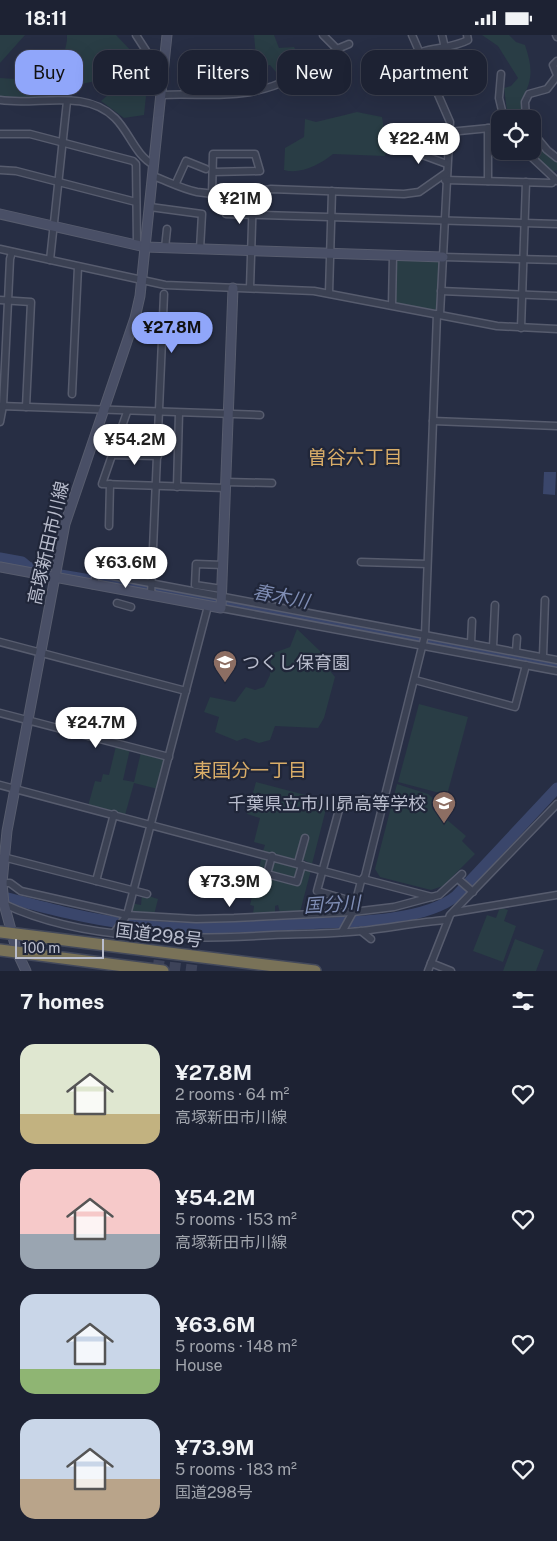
<!DOCTYPE html>
<meta charset="utf-8">
<style>
body{margin:0;font-family:"Public Sans","Noto Sans JP",sans-serif;background:#252a3b;color:#f1f3f6;height:100vh;display:flex;flex-direction:column;font-size:19px;white-space:nowrap}
*{box-sizing:border-box;margin:0}
p{font-size:16px;color:#a0a4ac}
.icon{flex:none;width:28px;height:28px;fill:none;stroke:currentColor;stroke-width:2;stroke-linecap:round;stroke-linejoin:round}
.map{position:relative;height:936px;overflow:hidden}
.sheet{display:flex;flex-direction:column;background:#1d2233;flex:1}
.sheet>*{flex:none}
.top-card{position:absolute;left:15px;top:15px;width:528px;height:45px;display:flex;gap:10px}
.controls{position:absolute;left:491px;top:75px;display:grid;gap:10px}
.controls a{display:grid;place-items:center;width:50px;height:50px;border-radius:10px;background:#1d2233;box-shadow:0 5px 20px #0002,0 0 0 1px #3b3f4e;font-size:25px}
.scale{position:absolute;left:15px;bottom:12px;width:89px;box-sizing:border-box;padding-left:5px;border:2px solid #b9bdcd;border-top:0;font-size:14px;line-height:18px;white-space:nowrap;color:#b9bdcd;-webkit-text-stroke:4px #202639;paint-order:stroke}
.price{position:absolute;translate:-50% -42px;padding:0 11px;border-radius:18px;background:#fff;color:#222;font-size:16px;line-height:32px;filter:drop-shadow(0 1px 2px #0008)}
.price::after{content:'';position:absolute;left:50%;top:30px;width:15px;height:11px;margin-left:-8px;background:inherit;clip-path:polygon(0 0,100% 0,50% 100%)}
.price.selected{background:#90a6fa;color:#111}
ul{padding:0;list-style:none}
li{display:flex;align-items:center;gap:15px;height:125px;padding:0 20px}
li span{display:grid;place-items:center;flex:none;width:140px;height:100px;border-radius:15px;color:#555}
li>.icon{margin-inline-start:auto}
span .icon{width:60px;height:60px;fill:#fffc;stroke-width:1}
li b{font-size:21px}
h2{display:flex;justify-content:space-between;align-items:center;height:60px;padding:0 20px;font-size:21px}
.chip{padding:0 18px;border-radius:15px;background:#1d2233;box-shadow:0 5px 20px #0002,0 0 0 1px #3b3f4e;font-size:18px;line-height:45px}
.chip.selected{background:#90a6fa;color:#111}
.status{display:flex;justify-content:space-between;align-items:center;height:35px;padding:0 25px;background:#1d2233;direction:ltr}
.status svg{height:14px;fill:currentColor}
.map>svg:first-child{display:block}
</style>
<div class="status"><b>18:11</b><svg viewBox="0 0 49 12"><path d="M0 12V9h3v3zM5 12V6h3v6zM10 12V3h3v9zM15 12V0h3v12zM26 1h20v11H26zM47 4h2v5h-2z"/></svg></div>
<div class="map">
<svg width="557" height="936" viewBox="0 0 557 936">
<rect width="100%" height="100%" fill="#272e44"/>
<!-- green -->
<g fill="#293d45">
<path d="M0,0H25L0,28Z"/>
<path d="M67,0H116L134,19L146,61L144,80L124,83L101,66L109,59V49L106,44L81,49L74,40L61,38C59,24 68,14 67,0Z"/>
<path d="M254,0H274L279,13L294,12L306,33L281,43L270,30L257,33Z"/>
<path d="M482,0H509L516,7L525,10C532,31 534,45 521,65L525,84H508L504,53L511,51L518,43L498,11Z"/>
<path d="M48,31L57,56L55,61L18,64L0,61V43L16,44Z"/>
<path d="M357,77L382,82L387,113L385,121L333,119C321,129 300,140 284,135L285,113L304,102L305,84L316,87Z"/>
<path d="M533,98L550,121L557,126V135L550,137L530,116H532Z"/>
<path d="M393,221L443,222L440,279L392,270Z"/>
<path d="M297,594L320,616L326,631L335,642L324,683L318,693L275,691L270,705L259,708L245,703L237,706L215,697L219,682L204,677L210,662L235,667L246,652L255,655L264,652L270,640L271,619L290,612Z"/>
<path d="M419,669L468,682L447,760L398,747Z"/>
<path d="M116,711L130,714L123,745L134,747L141,717L165,724L158,754L134,748L125,780L88,771L95,746L101,747L103,739L109,740Z"/>
<path d="M256,747L328,766L312,829L297,822L294,824L263,816L265,810L254,807L260,783L247,779Z"/>
<path d="M397,749L428,759L435,765L439,778L466,801L462,806L475,819L443,851L431,855L380,842L375,834Z"/>
<path d="M262,821L268,824L264,841L298,850L303,834L311,835L300,877L280,878L278,870L275,871V879H253L254,871L250,870Z"/>
<path d="M273,825L296,830L298,833L295,843L293,844L271,838Z"/>
<path d="M142,859L158,864L154,880L131,878L129,876L131,868L141,870Z"/>
<path d="M500,872L508,875L504,886L516,891L503,927L473,916L487,880L496,883Z"/>
<path d="M515,904L544,915L536,936H503Z"/>
</g>
<!-- water -->
<path fill="#3a466b" d="M544,437H556L555,460L543,459Z"/>
<g fill="none" stroke-linecap="round" stroke-linejoin="round">
<!-- river -->
<g stroke="#3a466b" stroke-width="11">
<path d="M0,523L22,527L28,532L49,538L102,547L106,545L557,630"/>
<path d="M0,861C40,871 81,883 122,888C182,897 241,892 301,889C342,887 423,888 456,861L557,753"/>
</g>
<!-- highway-tunnel -->
<path stroke="#3d4359" stroke-width="11" stroke-dasharray="11 5.5" stroke-linecap="butt" d="M153,930L199,936"/>
<!-- street casing -->
<g stroke="#575c6e" stroke-width="9">
<g id="street">
<path d="M136,0L154,28L164,37"/>
<path d="M412,0L450,87L440,279"/>
<path d="M442,0L445,13"/>
<path d="M556,0L557,2"/>
<path d="M337,14L349,9"/>
<path d="M421,17C437,12 453,13 468,5L467,0"/>
<path d="M557,26L553,30L557,40"/>
<path d="M501,39L499,63L504,84"/>
<path d="M162,60C188,58 216,62 243,58C277,54 311,36 337,14L323,0"/>
<path d="M0,65C37,71 85,53 115,83C130,98 135,120 154,130"/>
<path d="M526,84L525,67L529,59L547,54L557,41"/>
<path d="M488,93V146"/>
<path d="M449,97L500,92"/>
<path d="M532,97L547,115L557,123"/>
<path d="M0,99H30L133,126L136,129L137,209"/>
<path d="M403,109L409,115L447,129"/>
<path d="M525,116L557,146"/>
<path d="M0,135L16,136L136,167"/>
<path d="M153,141C167,146 182,154 197,157C221,161 247,159 271,154L404,159L419,157L446,138"/>
<path d="M445,145L552,148L554,144"/>
<path d="M176,148L186,126L206,134"/>
<path d="M212,159L213,119H255L260,136L213,137"/>
<path d="M150,172L202,179L200,214"/>
<path d="M226,179L557,189"/>
<path d="M165,213L167,194"/>
<path d="M0,214L165,250L314,256L497,291L557,294"/>
<path d="M443,222L557,225"/>
<path d="M50,225L67,66"/>
<path d="M250,253L253,158"/>
<path d="M441,256L557,261"/>
<path d="M329,258L332,156"/>
<path d="M0,265L31,267L26,372"/>
<path d="M392,270L393,221"/>
<path d="M521,293L526,147"/>
<path d="M72,359L78,232"/>
<path d="M0,371L260,380"/>
<path d="M127,377L102,449L226,453"/>
<path d="M433,386L557,391"/>
<path d="M0,387L3,371L10,224L12,217"/>
<path d="M120,396L159,399"/>
<path d="M112,420L158,421"/>
<path d="M226,447L272,448"/>
<path d="M177,452L179,378"/>
<path d="M109,491L110,449"/>
<path d="M361,527L427,529"/>
<path d="M93,550L97,538L557,625"/>
<path d="M222,554L195,550L196,529L223,530"/>
<path d="M151,560L164,259"/>
<path d="M117,568L131,572"/>
<path d="M221,573L557,636"/>
<path d="M0,607L186,656"/>
<path d="M471,608L472,586"/>
<path d="M493,612L495,570"/>
<path d="M516,616L517,603"/>
<path d="M543,621L545,565"/>
<path d="M415,645L515,672L526,630"/>
<path d="M0,678L169,722"/>
<path d="M0,750L361,846"/>
<path d="M340,771L317,856L355,867"/>
<path d="M272,821L267,839L297,847L302,830"/>
<path d="M3,822L147,859"/>
<path d="M298,828L305,803"/>
<path d="M363,844L432,862"/>
<path d="M458,844L473,857"/>
<path d="M96,846L114,779"/>
<path d="M0,848H10L21,856L127,880L196,884L234,883L353,877L394,872L439,860L462,839"/>
<path d="M4,869C85,907 186,905 273,900C302,899 332,899 361,896C390,893 418,887 447,885"/>
<path d="M455,877L557,860"/>
<path d="M361,896L371,904"/>
<path d="M342,897L353,877L361,846L365,841L425,600L437,279"/>
<path d="M114,898L127,880L208,571"/>
<path d="M431,928L451,936"/>
<path d="M428,936L450,880L557,769"/>
</g>
</g>
<!-- secondary casing -->
<g stroke="#575c6e" stroke-width="11">
<g id="secondary">
<path d="M0,179L145,212L443,222"/>
<path d="M0,532L221,573L233,253"/>
<path d="M26,936L17,917L4,869L2,848L7,796L65,489L135,283L140,261L167,0"/>
</g>
</g>
<!-- highway casing -->
<g stroke="#43495b" stroke-width="14">
<g id="highway">
<path d="M0,897L315,936"/>
<path d="M0,915L163,936"/>
</g>
</g>
<!-- street -->
<use href="#street" stroke="#3b4153" stroke-width="6"/>
<!-- secondary -->
<use href="#secondary" stroke="#494f66" stroke-width="9"/>
<!-- highway -->
<use href="#highway" stroke="#797258" stroke-width="11"/>
</g>
<!-- icons -->
<defs>
<g id="school-pin" transform="scale(1.25)"><path d="M0 17L-7.5 6A9.5 9.5 0 1 1 7.5 6Z" fill="#8d6e63" stroke="#202639"/><path d="M0-5L7-2L0 1L-7-2ZM-4 1L0 2.5L4 1V4Q0 6-4 4Z" fill="#fff"/></g>
</defs>
<g fill-rule="evenodd">
<use href="#school-pin" x="225" y="627"/>
<use href="#school-pin" x="444" y="768"/>
</g>
<g text-anchor="middle" dominant-baseline="central" stroke-width="4.5" stroke-linejoin="round" paint-order="stroke">
<!-- street labels -->
<g font-size="18" fill="#b9bdcd" stroke="#202639">
<text transform="translate(48 508) rotate(-77)">高塚新田市川線</text>
<text transform="translate(159 900) rotate(7)">国道298号</text>
</g>
<!-- poi labels -->
<g font-size="18" fill="#b9bdcd" stroke="#202639" text-anchor="start">
<text x="242" y="627">つくし保育園</text>
<text x="426" y="768" text-anchor="end">千葉県立市川昴高等学校</text>
</g>
<!-- neighbourhood labels -->
<g font-size="19" fill="#d9ad68" stroke="#202639">
<text x="355" y="422">曽谷六丁目</text>
<text x="250" y="735">東国分一丁目</text>
</g>
<!-- water labels -->
<g font-size="19" font-style="italic" fill="#7f8db4" stroke="#202639">
<text transform="translate(281 561) rotate(11)">春木川</text>
<text transform="translate(332 869) rotate(-3)">国分川</text>
</g>
</g>
</svg>
<div class="controls">
<a><svg class="icon" aria-label="locate" viewBox="0 0 24 24"><circle cx="12" cy="12" r="6"/><path d="M12 2v4M12 18v4M2 12h4M18 12h4"/></svg></a>
</div>
<div class="scale">100 m</div>
<b class="price" style="left:419px;top:130px">¥22.4M</b>
<b class="price" style="left:240px;top:190px">¥21M</b>
<b class="price selected" style="left:172px;top:319px">¥27.8M</b>
<b class="price" style="left:135px;top:431px">¥54.2M</b>
<b class="price" style="left:126px;top:554px">¥63.6M</b>
<b class="price" style="left:96px;top:714px">¥24.7M</b>
<b class="price" style="left:230px;top:873px">¥73.9M</b>
<div class="top-card">
<a class="chip selected">Buy</a>
<a class="chip">Rent</a>
<a class="chip">Filters</a>
<a class="chip">New</a>
<a class="chip">Apartment</a>
</div>
</div>
<section class="sheet">
<h2>7 homes<svg class="icon" aria-label="filters" viewBox="0 0 24 24"><path d="M4 7h16M4 17h16"/><circle cx="9" cy="7" r="2"/><circle cx="15" cy="17" r="2"/></svg></h2>
<ul>
<li><span style="background:linear-gradient(#dfe7d0 70%,#c2b280 0)"><svg class="icon" aria-label="home" viewBox="0 0 24 24"><path d="M3 11l9-7 9 7M6 9v11h12V9"/></svg></span><div><b>¥27.8M</b><p>2 rooms · 64 m²</p><p>高塚新田市川線</p></div><svg class="icon" aria-label="heart" viewBox="0 0 24 24"><path d="M12 20l-8-8c-3-5 5-10 8-4 3-6 11-1 8 4z"/></svg></li>
<li><span style="background:linear-gradient(#f6c9c9 65%,#9aa5b1 0)"><svg class="icon" aria-label="home" viewBox="0 0 24 24"><path d="M3 11l9-7 9 7M6 9v11h12V9"/></svg></span><div><b>¥54.2M</b><p>5 rooms · 153 m²</p><p>高塚新田市川線</p></div><svg class="icon" aria-label="heart" viewBox="0 0 24 24"><path d="M12 20l-8-8c-3-5 5-10 8-4 3-6 11-1 8 4z"/></svg></li>
<li><span style="background:linear-gradient(#c9d6e8 75%,#8fb573 0)"><svg class="icon" aria-label="home" viewBox="0 0 24 24"><path d="M3 11l9-7 9 7M6 9v11h12V9"/></svg></span><div><b>¥63.6M</b><p>5 rooms · 148 m²</p><p>House</p></div><svg class="icon" aria-label="heart" viewBox="0 0 24 24"><path d="M12 20l-8-8c-3-5 5-10 8-4 3-6 11-1 8 4z"/></svg></li>
<li><span style="background:linear-gradient(#c9d6e8 60%,#b9a48a 0)"><svg class="icon" aria-label="home" viewBox="0 0 24 24"><path d="M3 11l9-7 9 7M6 9v11h12V9"/></svg></span><div><b>¥73.9M</b><p>5 rooms · 183 m²</p><p>国道298号</p></div><svg class="icon" aria-label="heart" viewBox="0 0 24 24"><path d="M12 20l-8-8c-3-5 5-10 8-4 3-6 11-1 8 4z"/></svg></li>
</ul>
</section>
